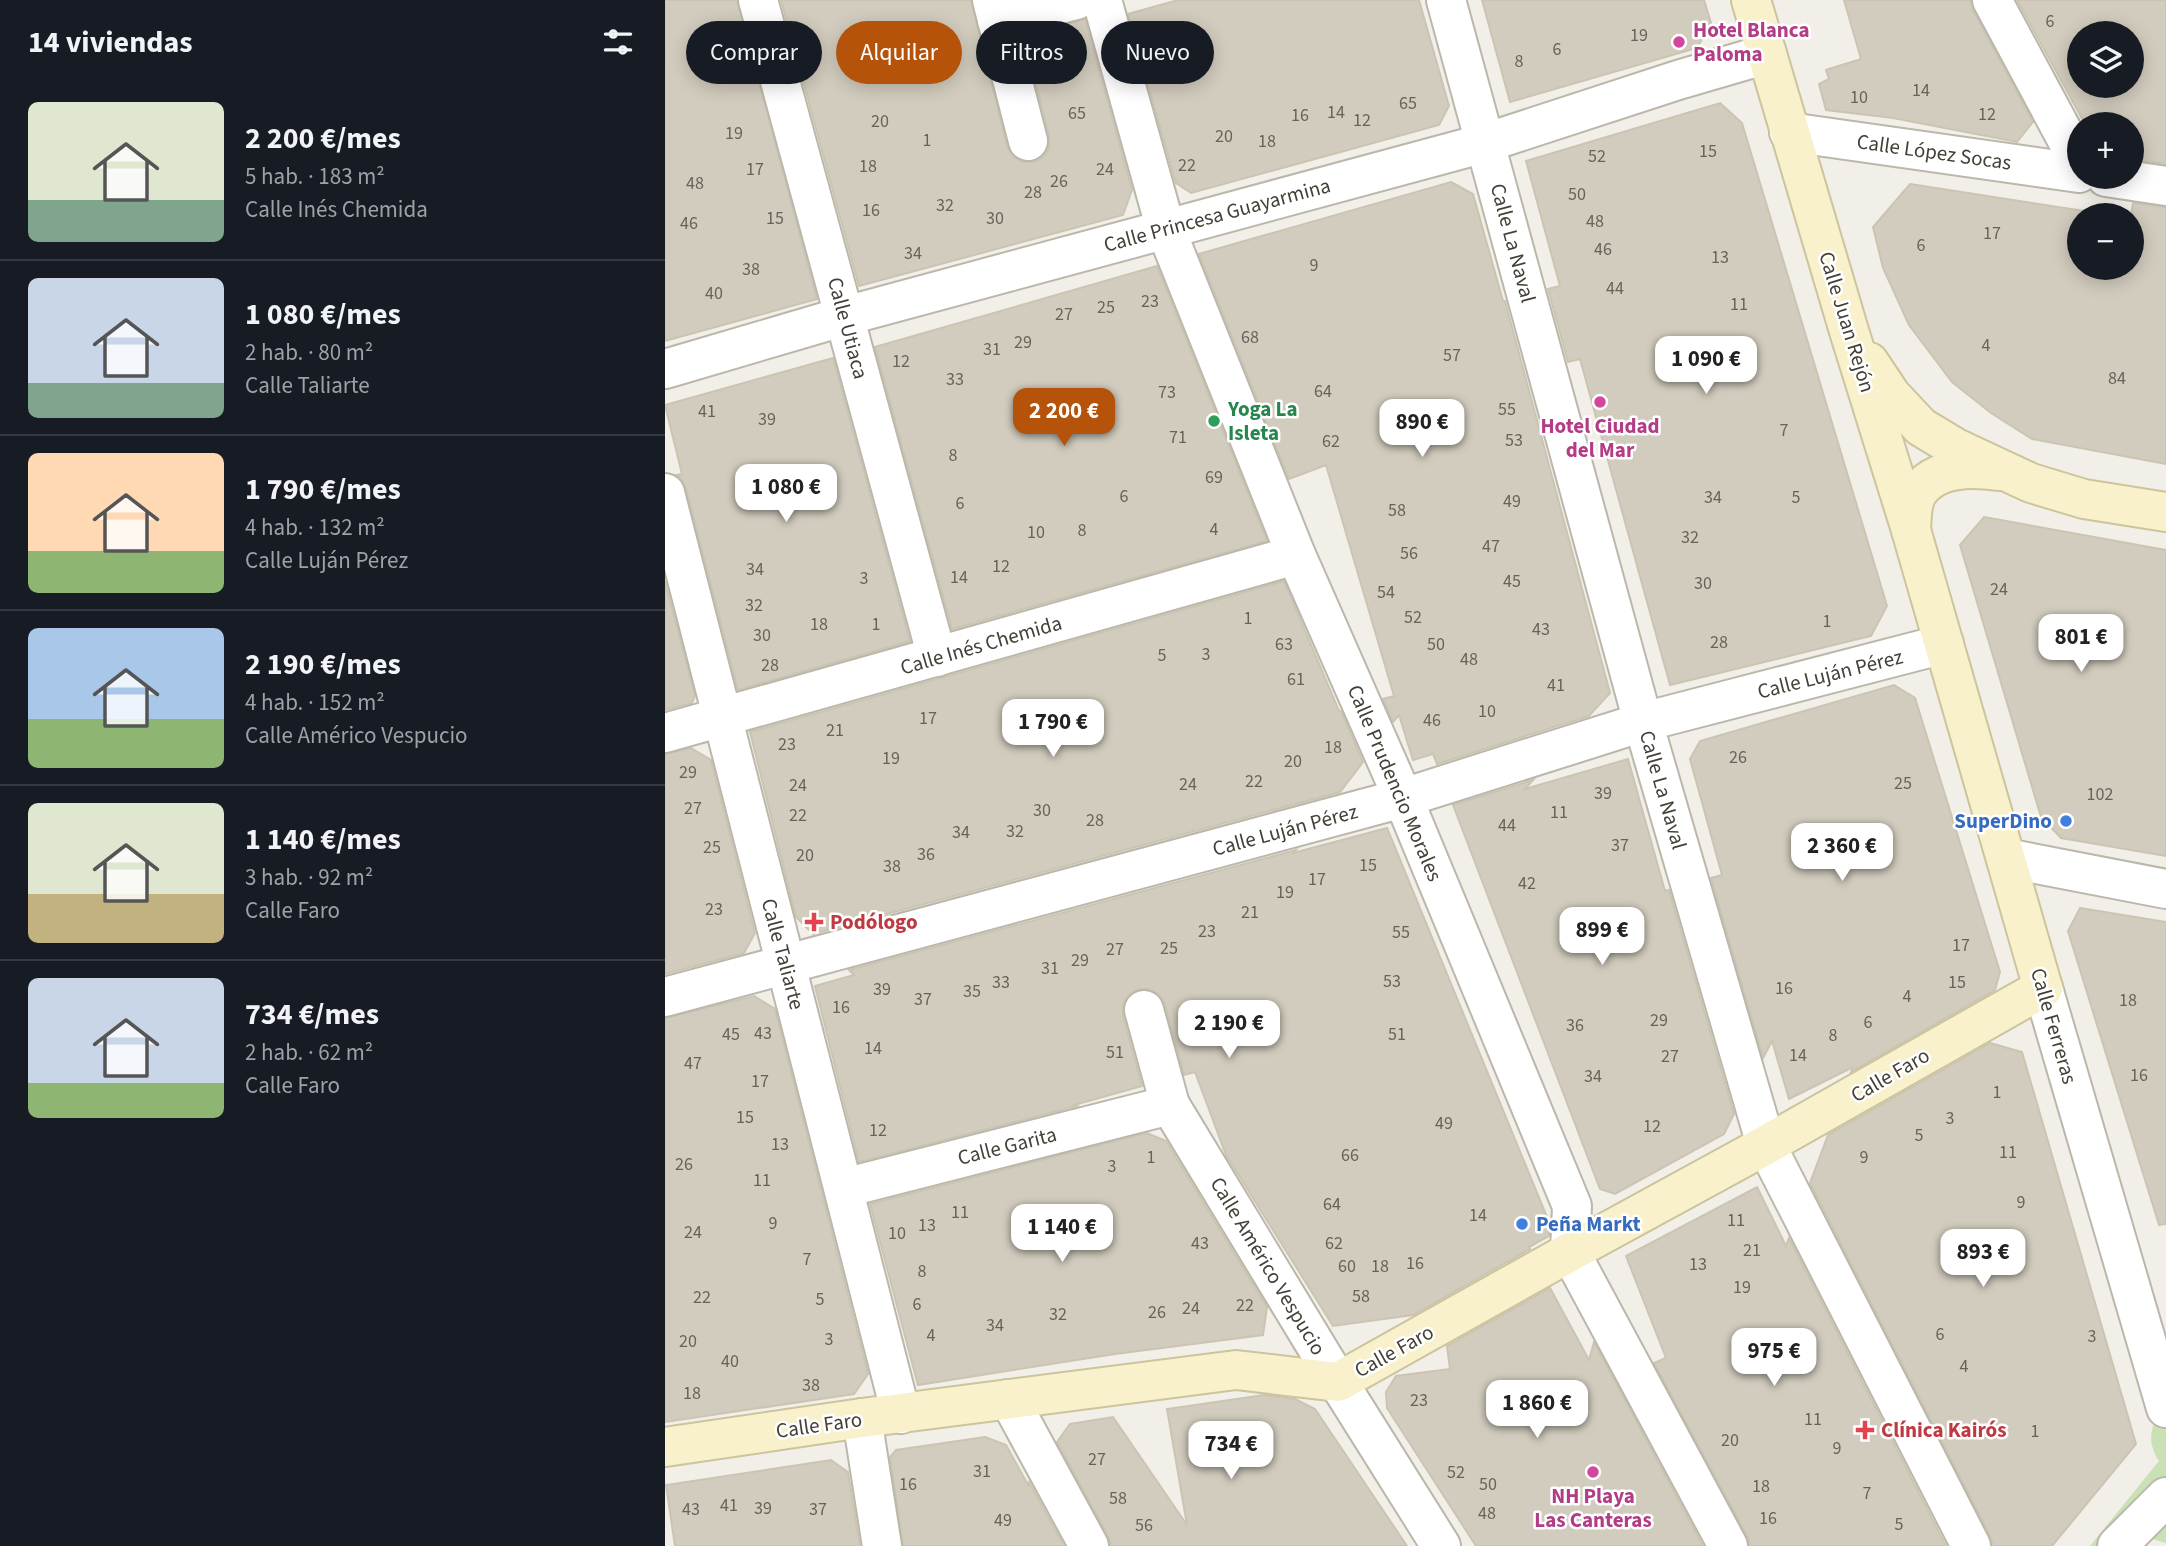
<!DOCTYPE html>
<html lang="es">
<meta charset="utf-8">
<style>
body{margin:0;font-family:"Source Sans 3",sans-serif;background:#20242c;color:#f1f3f6;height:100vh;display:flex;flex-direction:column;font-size:26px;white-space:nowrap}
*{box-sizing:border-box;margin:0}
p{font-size:23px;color:#9ea1a6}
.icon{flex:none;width:38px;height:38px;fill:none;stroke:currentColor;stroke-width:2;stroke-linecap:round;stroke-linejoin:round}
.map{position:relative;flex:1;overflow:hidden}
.details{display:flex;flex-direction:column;background:#171b24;width:665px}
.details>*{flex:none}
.guide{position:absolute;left:21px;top:21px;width:665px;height:63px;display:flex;gap:14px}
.tools{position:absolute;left:1402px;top:21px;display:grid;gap:14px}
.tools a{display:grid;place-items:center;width:77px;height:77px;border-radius:50%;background:#171b24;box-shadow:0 4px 18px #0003;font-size:35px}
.price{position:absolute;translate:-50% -60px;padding:0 16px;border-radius:14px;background:#fff;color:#222;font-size:23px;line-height:46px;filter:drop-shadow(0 2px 4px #0008)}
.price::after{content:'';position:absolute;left:50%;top:42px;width:21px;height:16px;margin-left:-10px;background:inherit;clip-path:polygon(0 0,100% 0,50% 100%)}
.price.selected{background:#b45309;color:#fff}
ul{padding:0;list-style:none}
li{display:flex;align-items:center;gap:21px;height:175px;padding:0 28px}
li+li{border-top:2px solid #363941}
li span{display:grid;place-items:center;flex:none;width:196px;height:140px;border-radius:10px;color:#555}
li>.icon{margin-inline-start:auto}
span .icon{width:84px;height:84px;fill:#fffc;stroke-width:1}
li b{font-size:30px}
h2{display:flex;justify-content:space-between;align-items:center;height:84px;padding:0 28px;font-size:30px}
.tag{padding:0 24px;border-radius:32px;background:#171b24;box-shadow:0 4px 18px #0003;font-size:24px;line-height:63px}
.tag.selected{background:#b45309;color:#fff}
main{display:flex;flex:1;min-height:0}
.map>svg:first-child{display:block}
</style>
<main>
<section class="details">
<h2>14 viviendas<svg class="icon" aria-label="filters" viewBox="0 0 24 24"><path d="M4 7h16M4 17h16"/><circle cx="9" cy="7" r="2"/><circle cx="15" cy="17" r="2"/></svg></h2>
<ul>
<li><span style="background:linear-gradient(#dfe7d0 70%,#7fa58c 0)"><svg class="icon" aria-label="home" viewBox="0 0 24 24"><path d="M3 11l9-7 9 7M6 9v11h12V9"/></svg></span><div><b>2 200 €/mes</b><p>5 hab. · 183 m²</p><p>Calle Inés Chemida</p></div></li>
<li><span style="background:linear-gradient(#c9d6e8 75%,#7fa58c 0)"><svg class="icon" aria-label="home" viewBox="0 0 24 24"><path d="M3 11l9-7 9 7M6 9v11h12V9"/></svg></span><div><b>1 080 €/mes</b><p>2 hab. · 80 m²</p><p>Calle Taliarte</p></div></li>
<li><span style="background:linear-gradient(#ffd9b3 70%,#8fb573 0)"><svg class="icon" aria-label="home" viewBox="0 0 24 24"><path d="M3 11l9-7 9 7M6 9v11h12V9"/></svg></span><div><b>1 790 €/mes</b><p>4 hab. · 132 m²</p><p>Calle Luján Pérez</p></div></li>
<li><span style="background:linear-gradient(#a9c7e8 65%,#8fb573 0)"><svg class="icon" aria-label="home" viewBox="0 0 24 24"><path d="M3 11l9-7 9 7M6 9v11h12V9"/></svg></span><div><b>2 190 €/mes</b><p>4 hab. · 152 m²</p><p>Calle Américo Vespucio</p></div></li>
<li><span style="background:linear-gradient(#dfe7d0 65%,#c2b280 0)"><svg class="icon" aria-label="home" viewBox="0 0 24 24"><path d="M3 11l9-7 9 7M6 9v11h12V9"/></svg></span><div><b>1 140 €/mes</b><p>3 hab. · 92 m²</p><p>Calle Faro</p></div></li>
<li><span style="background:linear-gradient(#c9d6e8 75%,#8fb573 0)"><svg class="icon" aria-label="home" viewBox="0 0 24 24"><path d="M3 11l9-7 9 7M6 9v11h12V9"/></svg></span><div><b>734 €/mes</b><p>2 hab. · 62 m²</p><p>Calle Faro</p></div></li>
</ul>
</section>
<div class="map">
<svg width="1501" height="1546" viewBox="0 0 1501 1546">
<rect width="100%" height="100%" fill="#f1efe7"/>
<!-- green -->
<path fill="#c9e1b5" d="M1501,1405V1543L1487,1539L1480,1546H1425L1494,1461C1480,1439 1486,1424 1501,1405Z"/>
<!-- building -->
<g fill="#d2ccbe" stroke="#cbc4b2" stroke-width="2" fill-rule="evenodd">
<path d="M0,0H72L152,299L0,341Z"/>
<path d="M116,0H306L342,146L348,157L358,162H369L378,157L384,148V136L359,36L420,19L467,190L458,215L194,286Z"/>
<path d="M513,0H754L784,106L774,125L526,193L511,183L463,14Z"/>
<path d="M817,0H1039L1046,23L1032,48L845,102Z"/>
<path d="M1179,0H1305L1308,10L1368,122L1352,142L1228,118L1161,110L1154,84L1164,79L1161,70L1196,59Z"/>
<path d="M1352,0H1501V164L1466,159V124H1420ZM1414,33H1466V86H1414Z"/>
<path d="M1055,103L1077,123L1222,606L1206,636L1005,685L915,359L903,362L883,289L895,286L861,161Z"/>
<path d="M786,182L808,194L838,301H840L945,693L924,716L772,764L768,754L748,760L734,715L728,722L718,699L729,696L661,465L624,479L534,254Z"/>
<path d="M1245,184L1445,215H1414V268H1466V215L1468,203L1501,207V464L1367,439L1326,413L1287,382L1244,325L1218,268L1208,227Z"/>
<path d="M492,266L602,541L287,629L210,347Z"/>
<path d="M168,358L245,641L73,690L21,488L16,478L11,475L17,474L0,405Z"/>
<path d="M1319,517L1501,550V856L1396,838L1376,817L1295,545Z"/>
<path d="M0,581L30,696L27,703L0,710Z"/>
<path d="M619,581L674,711H676L698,762L675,792L148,934L131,917L85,732Z"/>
<path d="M1229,685L1250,698L1335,972L1330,990L1186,1072L1188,1067L1124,1099L1107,1041L1098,1058L1046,878L1057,875L1025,759L1035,741Z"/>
<path d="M26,748L46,760L90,933L79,953L0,974V754Z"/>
<path d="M963,759L1000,891L1004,890L1069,1114L1059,1134L950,1194L935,1189L788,805L868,780L860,789Z"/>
<path d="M722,828L884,1222V1236L864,1247L865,1249L748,1315L668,1326L561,1155L530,1072L519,1075L500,1004L494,994L484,989H474L464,994L458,1005V1016L477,1086L409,1105L412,1106L194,1162L150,986L189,975L184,970L631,850L628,853Z"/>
<path d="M1415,908L1501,922V1224L1494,1225L1403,931Z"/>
<path d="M89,996L110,1009L203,1374L189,1394L0,1422V1018Z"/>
<path d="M1325,1043L1357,1052L1471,1444L1387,1546H1328L1325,1536L1145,1183L1163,1135Z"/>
<path d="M482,1133L501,1141L602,1307L598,1335L450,1354L253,1385L205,1204Z"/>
<path d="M1092,1187L1121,1246L1124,1238L1281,1546H1085L1082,1536L989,1363L1001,1358L961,1256Z"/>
<path d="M885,1288L924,1360L929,1342L1038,1546H811L722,1408L721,1392L731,1376L785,1369L782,1346Z"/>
<path d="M599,1395L630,1399L650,1409L742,1546H446L443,1536L392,1442L405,1424L448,1417L522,1525L502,1409Z"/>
<path d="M320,1437L341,1445L363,1485L364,1482L399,1546H238L225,1457L231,1450Z"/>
<path d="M166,1460L183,1472L195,1546H10L1,1485Z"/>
</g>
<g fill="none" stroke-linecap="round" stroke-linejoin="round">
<!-- street casing -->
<g stroke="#bcb7ab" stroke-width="42">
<g id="street">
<path d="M93,0L272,657"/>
<path d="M327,0L363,141"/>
<path d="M437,0L501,230L631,555L738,798L907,1206L905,1252L1063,1546"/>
<path d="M781,0L978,722L1101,1145L1306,1546"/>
<path d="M1327,0L1414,162"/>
<path d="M332,20L411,0"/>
<path d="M1124,132L1414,173"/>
<path d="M1441,177L1501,186"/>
<path d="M0,369L180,316L820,143L1013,80L1102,54"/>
<path d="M0,493L236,1414"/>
<path d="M0,733L631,555"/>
<path d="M1341,858L1501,889"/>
<path d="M1378,988L1501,1408"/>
<path d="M0,997L738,798L978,722L1279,644"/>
<path d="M479,1010L505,1105L673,1382L776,1546"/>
<path d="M179,1188L505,1105"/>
<path d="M344,1399L424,1546"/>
<path d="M197,1418L217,1546"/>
<path d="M1452,1546L1501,1497"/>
</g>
</g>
<!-- secondary casing -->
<g stroke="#cbc49c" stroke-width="42">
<g id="secondary">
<path d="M1204,362L1226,395L1256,427L1291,448L1366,483L1419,499L1501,512"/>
<path d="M1246,530C1247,518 1246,503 1253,492C1271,466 1307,467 1334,471"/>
<path d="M0,1447L197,1418L571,1370L673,1382L905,1252L1101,1145L1378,988L1246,530L1184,331L1086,0"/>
</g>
</g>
<!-- street -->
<use href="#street" stroke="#fff" stroke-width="38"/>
<!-- secondary -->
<use href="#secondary" stroke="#f8f1cb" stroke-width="38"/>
</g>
<!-- markers -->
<g fill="#d1479c" stroke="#fff" stroke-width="2.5">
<circle cx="1014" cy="42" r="7"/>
<circle cx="935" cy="402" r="7"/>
<circle cx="928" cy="1472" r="7"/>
</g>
<circle fill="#2e9e5b" stroke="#fff" stroke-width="2.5" cx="549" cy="421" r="7"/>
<g fill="#3f7fe0" stroke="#fff" stroke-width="2.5">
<circle cx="1401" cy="821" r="7"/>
<circle cx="857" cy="1224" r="7"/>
</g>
<g fill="#e0444e" stroke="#fff" stroke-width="2.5">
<path d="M145.5 911.5h7v7h7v7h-7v7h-7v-7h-7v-7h7z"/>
<path d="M1196.5 1419.5h7v7h7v7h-7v7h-7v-7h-7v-7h7z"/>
</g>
<g text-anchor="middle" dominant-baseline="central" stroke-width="5" stroke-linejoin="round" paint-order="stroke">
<!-- number labels -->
<g font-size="18" fill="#686359">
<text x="1385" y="21">6</text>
<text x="974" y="35">19</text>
<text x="892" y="49">6</text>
<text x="854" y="61">8</text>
<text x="1256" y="90">14</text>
<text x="1194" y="97">10</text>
<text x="743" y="103">65</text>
<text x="671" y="112">14</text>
<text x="412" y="113">65</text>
<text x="1322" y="114">12</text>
<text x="635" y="115">16</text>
<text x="697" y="120">12</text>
<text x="215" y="121">20</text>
<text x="69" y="133">19</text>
<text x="559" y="136">20</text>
<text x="262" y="140">1</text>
<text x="602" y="141">18</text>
<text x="1043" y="151">15</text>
<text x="932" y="156">52</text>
<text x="522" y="165">22</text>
<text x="203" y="166">18</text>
<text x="90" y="169">17</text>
<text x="440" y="169">24</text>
<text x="394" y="181">26</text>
<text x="30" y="183">48</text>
<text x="368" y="192">28</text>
<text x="912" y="194">50</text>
<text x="280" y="205">32</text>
<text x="206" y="210">16</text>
<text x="110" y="218">15</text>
<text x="330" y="218">30</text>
<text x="930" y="221">48</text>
<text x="24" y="223">46</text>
<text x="1327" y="233">17</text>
<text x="1256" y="245">6</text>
<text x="938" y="249">46</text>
<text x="248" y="253">34</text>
<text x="1055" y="257">13</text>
<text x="649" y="265">9</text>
<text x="86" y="269">38</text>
<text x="950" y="288">44</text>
<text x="49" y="293">40</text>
<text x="485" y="301">23</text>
<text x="1074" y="304">11</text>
<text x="441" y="307">25</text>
<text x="399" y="314">27</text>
<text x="585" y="337">68</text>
<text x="358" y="342">29</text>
<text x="1321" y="345">4</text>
<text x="327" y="349">31</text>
<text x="787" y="355">57</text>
<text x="236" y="361">12</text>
<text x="1452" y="378">84</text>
<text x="290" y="379">33</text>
<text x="658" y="391">64</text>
<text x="502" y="392">73</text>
<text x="842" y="409">55</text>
<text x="42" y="411">41</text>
<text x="102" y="419">39</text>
<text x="1119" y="430">7</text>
<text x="513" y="437">71</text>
<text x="849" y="440">53</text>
<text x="666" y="441">62</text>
<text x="288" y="455">8</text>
<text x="549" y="477">69</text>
<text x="459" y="496">6</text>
<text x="1048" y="497">34</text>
<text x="1131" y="497">5</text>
<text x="847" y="501">49</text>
<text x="295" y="503">6</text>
<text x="732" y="510">58</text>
<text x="549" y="529">4</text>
<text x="417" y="530">8</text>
<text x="371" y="532">10</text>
<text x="1025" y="537">32</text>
<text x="826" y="546">47</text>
<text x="744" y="553">56</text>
<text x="336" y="566">12</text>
<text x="90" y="569">34</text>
<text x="294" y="577">14</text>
<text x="199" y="578">3</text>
<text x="847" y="581">45</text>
<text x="1038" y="583">30</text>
<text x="1334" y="589">24</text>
<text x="721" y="592">54</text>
<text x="89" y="605">32</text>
<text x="748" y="617">52</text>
<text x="583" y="618">1</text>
<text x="1162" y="621">1</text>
<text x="154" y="624">18</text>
<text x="211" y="624">1</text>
<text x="876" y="629">43</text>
<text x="97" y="635">30</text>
<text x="1054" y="642">28</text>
<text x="619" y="644">63</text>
<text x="771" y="644">50</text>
<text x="541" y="654">3</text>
<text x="497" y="655">5</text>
<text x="804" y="659">48</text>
<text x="105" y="665">28</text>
<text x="631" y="679">61</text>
<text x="891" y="685">41</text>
<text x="822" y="711">10</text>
<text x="263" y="718">17</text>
<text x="767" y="720">46</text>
<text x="170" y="730">21</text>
<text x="122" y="744">23</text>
<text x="668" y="747">18</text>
<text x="1073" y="757">26</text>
<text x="226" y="758">19</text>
<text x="628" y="761">20</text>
<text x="23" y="772">29</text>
<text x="589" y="781">22</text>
<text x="1238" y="783">25</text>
<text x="523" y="784">24</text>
<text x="133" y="785">24</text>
<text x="938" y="793">39</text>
<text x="1435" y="794">102</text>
<text x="28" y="808">27</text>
<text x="377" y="810">30</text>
<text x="894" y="812">11</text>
<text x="133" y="815">22</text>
<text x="430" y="820">28</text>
<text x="842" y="825">44</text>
<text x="350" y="831">32</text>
<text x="296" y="832">34</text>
<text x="955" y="845">37</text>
<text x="47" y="847">25</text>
<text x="261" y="854">36</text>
<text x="140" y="855">20</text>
<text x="703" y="865">15</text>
<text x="227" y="866">38</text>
<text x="652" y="879">17</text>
<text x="862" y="883">42</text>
<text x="620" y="892">19</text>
<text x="49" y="909">23</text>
<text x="585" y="912">21</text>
<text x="542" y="931">23</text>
<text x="736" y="932">55</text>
<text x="1296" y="945">17</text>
<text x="504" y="948">25</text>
<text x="450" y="949">27</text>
<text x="415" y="960">29</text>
<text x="385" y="968">31</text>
<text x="727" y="981">53</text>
<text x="336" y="982">33</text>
<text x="1292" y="982">15</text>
<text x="1119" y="988">16</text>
<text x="217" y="989">39</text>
<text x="307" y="991">35</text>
<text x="1242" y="996">4</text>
<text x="258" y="999">37</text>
<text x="1463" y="1000">18</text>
<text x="176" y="1007">16</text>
<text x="994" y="1020">29</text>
<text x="1203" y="1022">6</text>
<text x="910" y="1025">36</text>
<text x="98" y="1033">43</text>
<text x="66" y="1034">45</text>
<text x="732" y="1034">51</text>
<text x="1168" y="1035">8</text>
<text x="208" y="1048">14</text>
<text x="450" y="1052">51</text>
<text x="1133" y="1055">14</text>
<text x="1005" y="1056">27</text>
<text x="28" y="1063">47</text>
<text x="1474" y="1075">16</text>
<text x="928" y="1076">34</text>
<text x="95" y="1081">17</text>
<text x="1332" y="1092">1</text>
<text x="80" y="1117">15</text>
<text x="1285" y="1118">3</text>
<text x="779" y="1123">49</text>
<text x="987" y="1126">12</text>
<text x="213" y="1130">12</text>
<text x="1254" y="1135">5</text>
<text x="115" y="1144">13</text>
<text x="1343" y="1152">11</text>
<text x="685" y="1155">66</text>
<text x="486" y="1157">1</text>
<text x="1199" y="1157">9</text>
<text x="19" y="1164">26</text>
<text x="447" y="1166">3</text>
<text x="97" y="1180">11</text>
<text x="1356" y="1202">9</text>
<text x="667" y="1204">64</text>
<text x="295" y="1212">11</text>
<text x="813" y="1215">14</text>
<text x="1071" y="1220">11</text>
<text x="108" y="1223">9</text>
<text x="262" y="1225">13</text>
<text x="28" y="1232">24</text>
<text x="232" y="1233">10</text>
<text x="535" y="1243">43</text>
<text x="669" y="1243">62</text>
<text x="1087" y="1250">21</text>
<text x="142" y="1259">7</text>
<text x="750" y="1263">16</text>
<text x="1033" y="1264">13</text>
<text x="682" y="1266">60</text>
<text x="715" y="1266">18</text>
<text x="257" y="1271">8</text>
<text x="1077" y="1287">19</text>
<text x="696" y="1296">58</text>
<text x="37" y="1297">22</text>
<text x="155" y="1299">5</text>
<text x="252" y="1304">6</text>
<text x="580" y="1305">22</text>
<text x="526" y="1308">24</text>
<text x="492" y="1312">26</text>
<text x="393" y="1314">32</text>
<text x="330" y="1325">34</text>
<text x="1275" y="1334">6</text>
<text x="266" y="1335">4</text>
<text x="1427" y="1336">3</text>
<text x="164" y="1339">3</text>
<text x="23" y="1341">20</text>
<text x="65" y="1361">40</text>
<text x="1299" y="1366">4</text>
<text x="146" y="1385">38</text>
<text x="27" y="1393">18</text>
<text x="754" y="1400">23</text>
<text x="1148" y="1419">11</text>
<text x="1370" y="1431">1</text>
<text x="1065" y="1440">20</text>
<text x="1172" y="1448">9</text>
<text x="432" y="1459">27</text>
<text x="317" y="1471">31</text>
<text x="791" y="1472">52</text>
<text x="243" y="1484">16</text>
<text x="823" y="1484">50</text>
<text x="1096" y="1486">18</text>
<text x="1202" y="1493">7</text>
<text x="453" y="1498">58</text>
<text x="64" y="1505">41</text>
<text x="98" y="1508">39</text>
<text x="26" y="1509">43</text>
<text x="153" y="1509">37</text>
<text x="822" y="1513">48</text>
<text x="1103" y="1518">16</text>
<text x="338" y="1520">49</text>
<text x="1234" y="1524">5</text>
<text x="479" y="1525">56</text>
</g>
<!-- hotel labels -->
<g font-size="21" font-weight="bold" fill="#b23c85" stroke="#fff">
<text x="1028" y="30" text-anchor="start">Hotel Blanca<tspan x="1028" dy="24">Paloma</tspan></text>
<text x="935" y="426">Hotel Ciudad<tspan x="935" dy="24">del Mar</tspan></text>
<text x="928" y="1496">NH Playa<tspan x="928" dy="24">Las Canteras</tspan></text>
</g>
<!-- street labels -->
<g font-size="21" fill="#444037" stroke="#fff">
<text transform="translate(1269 152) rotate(8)">Calle López Socas</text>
<text transform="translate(552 215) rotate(-15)">Calle Princesa Guayarmina</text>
<text transform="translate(848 243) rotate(75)">Calle La Naval</text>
<text transform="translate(1182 322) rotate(73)">Calle Juan Rejón</text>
<text transform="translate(183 328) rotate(75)">Calle Utiaca</text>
<text transform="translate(316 645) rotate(-16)">Calle Inés Chemida</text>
<text transform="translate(1165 674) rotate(-14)">Calle Luján Pérez</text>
<text transform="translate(730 783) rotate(67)">Calle Prudencio Morales</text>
<text transform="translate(998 790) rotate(74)">Calle La Naval</text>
<text transform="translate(620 830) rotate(-15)">Calle Luján Pérez</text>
<text transform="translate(118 954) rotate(75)">Calle Taliarte</text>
<text transform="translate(1389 1026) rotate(74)">Calle Ferreras</text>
<text transform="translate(1225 1075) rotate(-30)">Calle Faro</text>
<text transform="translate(342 1146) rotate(-14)">Calle Garita</text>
<text transform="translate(603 1266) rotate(59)">Calle Américo Vespucio</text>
<text transform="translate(729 1351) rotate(-29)">Calle Faro</text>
<text transform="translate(154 1425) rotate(-8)">Calle Faro</text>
</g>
<!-- leisure labels -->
<g font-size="21" font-weight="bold" fill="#27864d" stroke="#fff" text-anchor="start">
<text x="563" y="409">Yoga La<tspan x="563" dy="24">Isleta</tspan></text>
</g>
<!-- shop labels -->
<g font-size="21" font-weight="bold" fill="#366cbe" stroke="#fff" text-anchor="end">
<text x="1387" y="821">SuperDino</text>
<text x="871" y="1224" text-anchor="start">Peña Markt</text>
</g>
<!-- health labels -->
<g font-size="21" font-weight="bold" fill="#be3a42" stroke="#fff" text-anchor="start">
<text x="165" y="922">Podólogo</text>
<text x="1216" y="1430">Clínica Kairós</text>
</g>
</g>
</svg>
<div class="tools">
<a><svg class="icon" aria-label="layers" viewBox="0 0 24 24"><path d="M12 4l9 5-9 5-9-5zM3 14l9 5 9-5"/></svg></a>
<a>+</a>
<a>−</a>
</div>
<b class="price" style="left:1041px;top:396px">1 090 €</b>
<b class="price selected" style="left:399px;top:448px">2 200 €</b>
<b class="price" style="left:757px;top:459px">890 €</b>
<b class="price" style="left:121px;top:524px">1 080 €</b>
<b class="price" style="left:1416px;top:674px">801 €</b>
<b class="price" style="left:388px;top:759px">1 790 €</b>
<b class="price" style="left:1177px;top:883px">2 360 €</b>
<b class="price" style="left:937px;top:967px">899 €</b>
<b class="price" style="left:564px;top:1060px">2 190 €</b>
<b class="price" style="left:397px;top:1264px">1 140 €</b>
<b class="price" style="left:1318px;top:1289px">893 €</b>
<b class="price" style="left:1109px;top:1388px">975 €</b>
<b class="price" style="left:872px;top:1440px">1 860 €</b>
<b class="price" style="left:566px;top:1481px">734 €</b>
<div class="guide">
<a class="tag">Comprar</a>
<a class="tag selected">Alquilar</a>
<a class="tag">Filtros</a>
<a class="tag">Nuevo</a>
</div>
</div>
</main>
